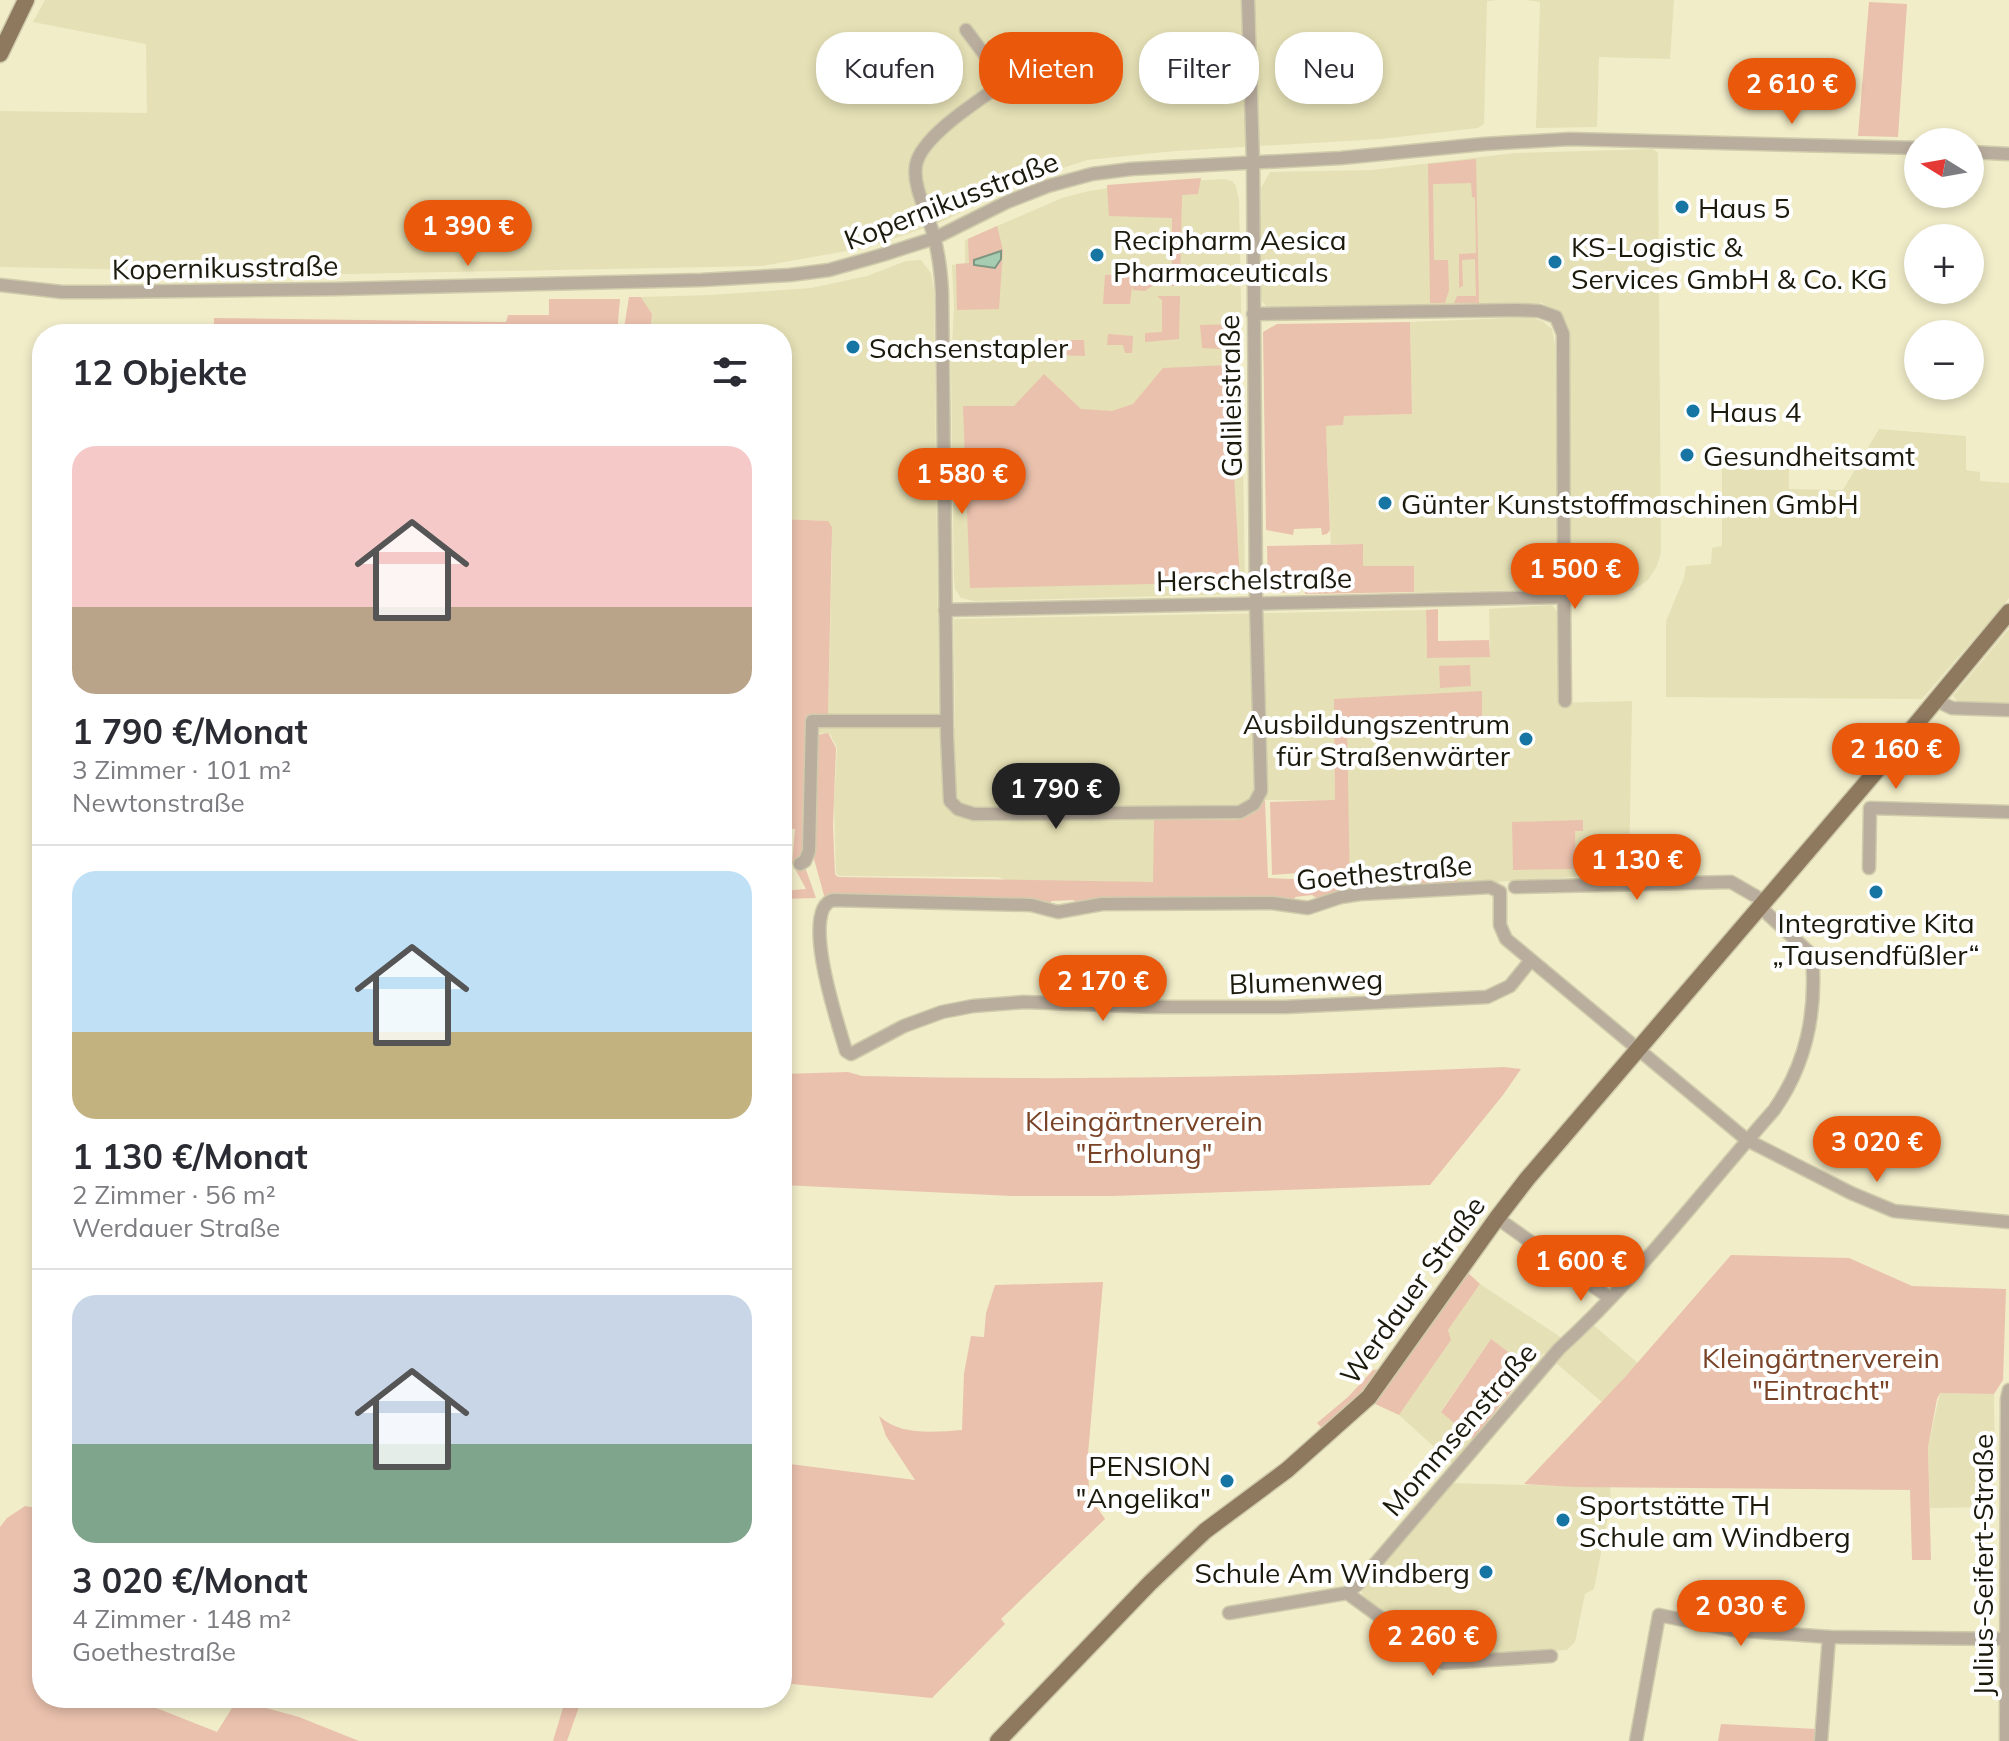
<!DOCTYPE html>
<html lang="de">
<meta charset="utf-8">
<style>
body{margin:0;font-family:Mulish,sans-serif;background:#f2f2f3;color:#2b2b33;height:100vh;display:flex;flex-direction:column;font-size:30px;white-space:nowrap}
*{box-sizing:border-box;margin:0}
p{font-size:26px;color:#7c7c81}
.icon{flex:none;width:44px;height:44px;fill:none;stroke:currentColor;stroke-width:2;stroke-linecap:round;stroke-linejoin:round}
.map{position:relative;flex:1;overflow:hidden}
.sheet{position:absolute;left:32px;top:324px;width:760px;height:1384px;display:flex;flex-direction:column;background:#fff;border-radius:32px;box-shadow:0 4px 12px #0003}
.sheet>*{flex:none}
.top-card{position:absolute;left:816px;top:32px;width:760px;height:72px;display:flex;gap:16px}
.needle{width:52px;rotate:281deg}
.tools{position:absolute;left:1904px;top:128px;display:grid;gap:16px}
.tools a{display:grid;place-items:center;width:80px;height:80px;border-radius:50%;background:#fff;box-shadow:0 4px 12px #0003;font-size:40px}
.price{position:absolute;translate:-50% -68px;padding:0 18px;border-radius:28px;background:#ea580c;color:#fff;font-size:26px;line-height:52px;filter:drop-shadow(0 2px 4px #0008)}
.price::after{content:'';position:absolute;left:50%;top:48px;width:24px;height:18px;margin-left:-12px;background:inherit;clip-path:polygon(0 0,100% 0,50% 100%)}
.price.selected{background:#222;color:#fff}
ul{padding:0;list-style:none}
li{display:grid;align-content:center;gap:16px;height:424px;padding:0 40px}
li+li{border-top:2px solid #e1e1e2}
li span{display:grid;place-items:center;height:248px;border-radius:24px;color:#555}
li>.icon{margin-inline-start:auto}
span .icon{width:144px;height:144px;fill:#fffc;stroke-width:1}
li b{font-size:34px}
h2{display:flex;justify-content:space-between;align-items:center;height:96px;padding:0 40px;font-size:34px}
.pill{padding:0 28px;border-radius:32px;background:#fff;box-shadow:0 4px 12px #0003;font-size:28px;line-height:72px}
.pill.selected{background:#ea580c;color:#fff}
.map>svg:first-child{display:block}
</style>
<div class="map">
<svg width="2009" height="1741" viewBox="0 0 2009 1741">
<rect width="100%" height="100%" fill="#f1edc9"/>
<!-- built -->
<g fill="#e5e0b5">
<path d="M45,0H1499L1487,1L1484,124L1478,128L1381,139L1175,151L1087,160L1024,181L939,223L869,247L762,266L348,274L0,267V111L147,113L146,44L33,22Z"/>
<path d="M1526,0H1674L1670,59L1599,57L1597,127L1536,128L1540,2Z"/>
<path d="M1653,149L1658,153L1661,553L1656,568L1648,580L1632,591L1575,593L1570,588L1569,332L1564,319L1542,303L1267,307L1260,299L1261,188L1270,172L1372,170L1515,153Z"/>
<path d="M1224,179L1232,181L1236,186L1239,200L1242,350L1235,356L1228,357L1227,372L1235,373L1241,379L1242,384L1245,586L1230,594L1210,595L974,601L961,598L955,589L954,579L951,364L954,308L952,265L965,264V240L1062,198L1089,191L1136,184Z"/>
<path d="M921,260L931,273L934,291L939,716H828L832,552L828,521L782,519V334H650L652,314L641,297L711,295L811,288L867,276L906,261Z"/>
<path d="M1529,317L1542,321L1552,329L1555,345L1557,565L1554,578L1545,586L1533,590L1414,592L1413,566H1363V544H1331L1326,426L1343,425V416L1412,414L1410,322Z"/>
<path d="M1879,429L1966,436V470L1980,472V481L2009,483V598L1922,699L1666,697V621L1684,578L1686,566L1711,564L1712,548L1722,546V457H1789V489L1843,490Z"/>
<path d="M1552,605L1558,613V703L1632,701L1629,873L1350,892L1346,724L1482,722L1335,699V801L1265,800L1254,813L1236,820H1154V882H1068L1006,880L998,877L839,876L836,873L834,802L837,748L830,734L817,733L819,728H955L954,619L1426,610L1427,658L1490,656L1489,609Z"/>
<path d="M2009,629V704L1959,703L1953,696Z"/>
<path d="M1480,1284L1571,1344L1591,1323L1638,1363L1602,1402L1544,1353L1530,1368L1491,1339L1441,1411L1473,1439L1453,1464L1399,1415L1451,1340L1448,1330Z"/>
<path d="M1940,1393L1994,1394L1995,1507L1930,1508L1928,1447Z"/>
<path d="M1450,1483L1610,1487L1611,1501L1594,1589L1585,1594L1575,1642L1567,1650L1445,1657L1363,1599L1361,1587Z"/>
</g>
<!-- green -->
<g fill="#eac1ad">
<path d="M1869,2L1907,4L1898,137L1858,136Z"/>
<path d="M1476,159L1479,303H1454L1457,296H1476L1475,259L1462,260L1463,286L1459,288V254L1476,253L1475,198L1472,197L1471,183L1433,184L1434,260H1448L1449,290L1445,303H1430L1428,164Z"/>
<path d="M1201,178L1198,194L1182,195L1180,286H1152L1145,291L1133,290L1132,286L1130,304H1103L1105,275L1172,274V218L1109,216L1107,185Z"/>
<path d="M997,226L1003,250L999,309L957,310L956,264L969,263L968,239Z"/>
<path d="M1157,296H1180L1179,339L1145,342V333L1162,332V300Z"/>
<path d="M629,297H641L652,314L650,334H623Z"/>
<path d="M549,299H620L617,334H214V318L506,322L508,315H549Z"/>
<path d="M1410,322L1412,414L1344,416L1343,425L1326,426L1330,530L1327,534L1322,535L1321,528L1294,529L1293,535L1266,530L1263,332L1277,324Z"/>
<path d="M1237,324V350L1202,348L1200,325Z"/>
<path d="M1108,334L1133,336L1132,353H1125L1123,345H1107Z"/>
<path d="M1051,340H1084L1085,356L1052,355Z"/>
<path d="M1228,365L1240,582L970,588L963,406H1014L1044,374L1081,409L1112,411L1133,404L1163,368Z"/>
<path d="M782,519L828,521L832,527L828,716H806L802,829L805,867L816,898L782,899V891L806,889L792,863L795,829L782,828Z"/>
<path d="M1363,544V566H1414V592L1305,594L1304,586L1299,587V593L1273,592L1268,585L1267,546Z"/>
<path d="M1438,609V641L1489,640L1490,657L1427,658L1426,610Z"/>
<path d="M1470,665L1471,686L1440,688L1439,666Z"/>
<path d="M1482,691V722L1347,724L1350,892L1321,901L1312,895L1295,897L1294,904L1077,906L1074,900L1051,901V908L825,899L814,859L817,735L828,733L836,748L833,826L835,874L838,877L1153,882L1154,820H1236L1254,813L1265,800L1268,878L1290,879L1337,875L1338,870L1272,875L1270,802L1335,800L1334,699Z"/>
<path d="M1583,820V831H1575L1576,869L1513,870L1512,822Z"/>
<path d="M1457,875V883L1410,886L1409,878Z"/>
<path d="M1504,1067L1521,1069L1503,1095L1430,1185L1112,1196H1012L782,1185V1074L848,1072L862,1076C1076,1081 1291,1077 1504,1067Z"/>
<path d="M1731,1255L1849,1258L1912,1286L2006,1289L2003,1380L1994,1394L1940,1393L1937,1399L1928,1447L1931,1560H1912L1910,1490L1575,1487L1524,1484L1626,1376Z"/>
<path d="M1466,1271L1480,1284L1448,1330L1451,1340L1399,1415L1373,1403L1395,1376Z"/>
<path d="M1103,1282L1088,1454L1089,1496L1105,1519L1001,1619L1005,1624L932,1698L782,1683V1463L915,1480L886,1436L879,1416C900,1436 934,1432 962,1430L964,1373L971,1336L984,1337L986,1313L995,1285Z"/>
<path d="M1491,1339L1530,1368L1473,1439L1441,1412Z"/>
<path d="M1379,1369H1383L1354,1403L1323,1429L1317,1423L1348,1397L1373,1370Z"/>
<path d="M25,1506L42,1509V1547L32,1550L42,1573V1698H131L217,1732L237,1700L299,1717L359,1741H0V1527L7,1518Z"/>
<path d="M566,1698H582L567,1741H553Z"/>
<path d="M1721,1724L1816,1729V1741H1718Z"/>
</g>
<!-- water -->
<path fill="#a6cdb2" stroke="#7d9780" stroke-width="2" d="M1001,251V259L995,268L974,265V260Z"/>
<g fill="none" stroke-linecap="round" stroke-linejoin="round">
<!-- minor casing -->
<g stroke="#cfcbab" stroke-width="15">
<g id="minor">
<path d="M966,30L1005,82C981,99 921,136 916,165C912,187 929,215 934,237C939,255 941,274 942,292L947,736L950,801L958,809L974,814L1240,812L1254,804L1261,791L1256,603L1253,162L1248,0"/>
<path d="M1970,152L2009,154"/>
<path d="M0,285L62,292H101L336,289L701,280L790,275L829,270L882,255L935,238L1007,202L1048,186L1092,174L1131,169L1341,158L1484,144L1570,139L1918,148"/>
<path d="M1564,597L1565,701"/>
<path d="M945,610L1564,597L1563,334L1556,317L1539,311L1517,310L1253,314"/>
<path d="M1935,700L1952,708L2009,710"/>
<path d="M800,864L805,861L809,851L812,721H946"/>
<path d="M1869,868L1870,808L2009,812"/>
<path d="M1515,887L1731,882L1764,901"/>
<path d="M1531,960L1510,986L1487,997L1285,1007H1158L1024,1002L973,1006L942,1012L904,1026L851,1054L846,1051C839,1027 799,909 833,900L1031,905L1058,912L1102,904L1272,903L1308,908L1341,897L1360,894L1490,887L1500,892V925L1506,939L1747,1140L1851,1193L1894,1211L2009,1222"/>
<path d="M1497,1218L1610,1298"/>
<path d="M1347,1593L1443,1663L1551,1656"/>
<path d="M1229,1613L1347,1593L1357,1585L1559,1349C1638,1277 1703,1190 1774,1110C1807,1063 1817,1012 1812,955L1759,906"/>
<path d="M1636,1741L1659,1615L1732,1630L1829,1637L2009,1639"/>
<path d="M1821,1741L1829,1637"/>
<path d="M2006,1741L2007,1399L2009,1390"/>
</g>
</g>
<!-- major casing -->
<g stroke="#cfcbab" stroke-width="19">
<g id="major">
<path d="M0,54L26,0"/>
<path d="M998,1741L1150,1583L1205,1531L1287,1470L1369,1397L1497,1218L1527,1179L1902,741L2009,612"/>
</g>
</g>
<!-- minor -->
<use href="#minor" stroke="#b9ad9e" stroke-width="12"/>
<!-- major -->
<use href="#major" stroke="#8e795e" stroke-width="16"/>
</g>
<!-- markers -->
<g fill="#1675a2" stroke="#fff" stroke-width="3">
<circle cx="1682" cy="207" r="8"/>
<circle cx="1097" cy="255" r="8"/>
<circle cx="1555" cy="262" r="8"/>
<circle cx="853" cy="347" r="8"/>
<circle cx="1693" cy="411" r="8"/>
<circle cx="1687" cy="455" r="8"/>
<circle cx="1385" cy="503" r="8"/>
<circle cx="1526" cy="739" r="8"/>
<circle cx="1876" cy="892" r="8"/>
<circle cx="1227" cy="1481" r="8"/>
<circle cx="1563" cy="1520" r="8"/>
<circle cx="1486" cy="1572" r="8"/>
</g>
<g text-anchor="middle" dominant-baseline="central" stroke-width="8" stroke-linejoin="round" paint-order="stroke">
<!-- street labels -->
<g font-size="28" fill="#1c1a0d" stroke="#fff">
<text transform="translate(951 200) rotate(-21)">Kopernikusstraße</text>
<text transform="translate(225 267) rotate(-1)">Kopernikusstraße</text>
<text transform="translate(1230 396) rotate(-91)">Galileistraße</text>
<text transform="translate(1254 579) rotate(-1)">Herschelstraße</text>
<text transform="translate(1384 872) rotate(-5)">Goethestraße</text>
<text transform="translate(1306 981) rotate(-2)">Blumenweg</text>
<text transform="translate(1412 1290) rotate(-54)">Werdauer Straße</text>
<text transform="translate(1459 1429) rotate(-49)">Mommsenstraße</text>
<text transform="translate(1982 1565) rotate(-90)">Julius-Seifert-Straße</text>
</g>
<!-- poi labels -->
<g font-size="28" fill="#1c1a0d" stroke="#fff" text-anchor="start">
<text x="1698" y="207">Haus 5</text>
<text x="1113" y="239">Recipharm Aesica<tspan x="1113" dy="32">Pharmaceuticals</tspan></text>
<text x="1571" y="246">KS-Logistic &amp;<tspan x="1571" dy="32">Services GmbH &amp; Co. KG</tspan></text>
<text x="869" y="347">Sachsenstapler</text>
<text x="1709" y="411">Haus 4</text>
<text x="1703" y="455">Gesundheitsamt</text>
<text x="1401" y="503">Günter Kunststoffmaschinen GmbH</text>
<text x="1510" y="723" text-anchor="end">Ausbildungszentrum<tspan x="1510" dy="32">für Straßenwärter</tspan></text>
<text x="1876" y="922" text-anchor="middle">Integrative Kita<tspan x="1876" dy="32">„Tausendfüßler“</tspan></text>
<text x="1211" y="1465" text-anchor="end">PENSION<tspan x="1211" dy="32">"Angelika"</tspan></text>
<text x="1579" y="1504">Sportstätte TH<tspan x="1579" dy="32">Schule am Windberg</tspan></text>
<text x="1470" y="1572" text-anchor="end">Schule Am Windberg</text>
</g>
<!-- park labels -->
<g font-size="28" fill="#794327" stroke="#fff">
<text x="1144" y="1120">Kleingärtnerverein<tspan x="1144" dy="32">"Erholung"</tspan></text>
<text x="1821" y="1357">Kleingärtnerverein<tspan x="1821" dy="32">"Eintracht"</tspan></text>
</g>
</g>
</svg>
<div class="tools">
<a><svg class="needle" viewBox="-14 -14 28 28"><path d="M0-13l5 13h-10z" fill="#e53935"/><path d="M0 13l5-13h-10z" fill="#7c7c81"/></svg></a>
<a>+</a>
<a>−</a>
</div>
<b class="price" style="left:1792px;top:126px">2 610 €</b>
<b class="price" style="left:468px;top:268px">1 390 €</b>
<b class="price" style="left:962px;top:516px">1 580 €</b>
<b class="price" style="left:1575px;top:611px">1 500 €</b>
<b class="price" style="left:1896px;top:791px">2 160 €</b>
<b class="price selected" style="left:1056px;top:831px">1 790 €</b>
<b class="price" style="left:1637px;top:902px">1 130 €</b>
<b class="price" style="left:1103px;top:1023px">2 170 €</b>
<b class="price" style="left:1877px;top:1184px">3 020 €</b>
<b class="price" style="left:1581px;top:1303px">1 600 €</b>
<b class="price" style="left:1741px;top:1648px">2 030 €</b>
<b class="price" style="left:1433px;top:1678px">2 260 €</b>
<div class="top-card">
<a class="pill">Kaufen</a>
<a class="pill selected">Mieten</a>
<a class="pill">Filter</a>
<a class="pill">Neu</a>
</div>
<section class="sheet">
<h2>12 Objekte<svg class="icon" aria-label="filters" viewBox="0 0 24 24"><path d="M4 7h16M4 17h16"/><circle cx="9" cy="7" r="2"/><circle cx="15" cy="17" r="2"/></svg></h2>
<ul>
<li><span style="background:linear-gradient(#f6c9c9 65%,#b9a48a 0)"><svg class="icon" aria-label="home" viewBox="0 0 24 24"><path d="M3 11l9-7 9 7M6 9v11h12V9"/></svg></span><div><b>1 790 €/Monat</b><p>3 Zimmer · 101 m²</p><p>Newtonstraße</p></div></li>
<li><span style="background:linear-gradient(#bfe0f5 65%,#c2b280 0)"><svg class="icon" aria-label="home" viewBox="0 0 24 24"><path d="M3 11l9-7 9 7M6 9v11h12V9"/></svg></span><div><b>1 130 €/Monat</b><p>2 Zimmer · 56 m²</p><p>Werdauer Straße</p></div></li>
<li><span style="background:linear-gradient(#c9d6e8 60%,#7fa58c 0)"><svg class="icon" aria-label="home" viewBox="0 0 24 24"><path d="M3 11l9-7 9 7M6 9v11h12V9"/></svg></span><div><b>3 020 €/Monat</b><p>4 Zimmer · 148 m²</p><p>Goethestraße</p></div></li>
</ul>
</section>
</div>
